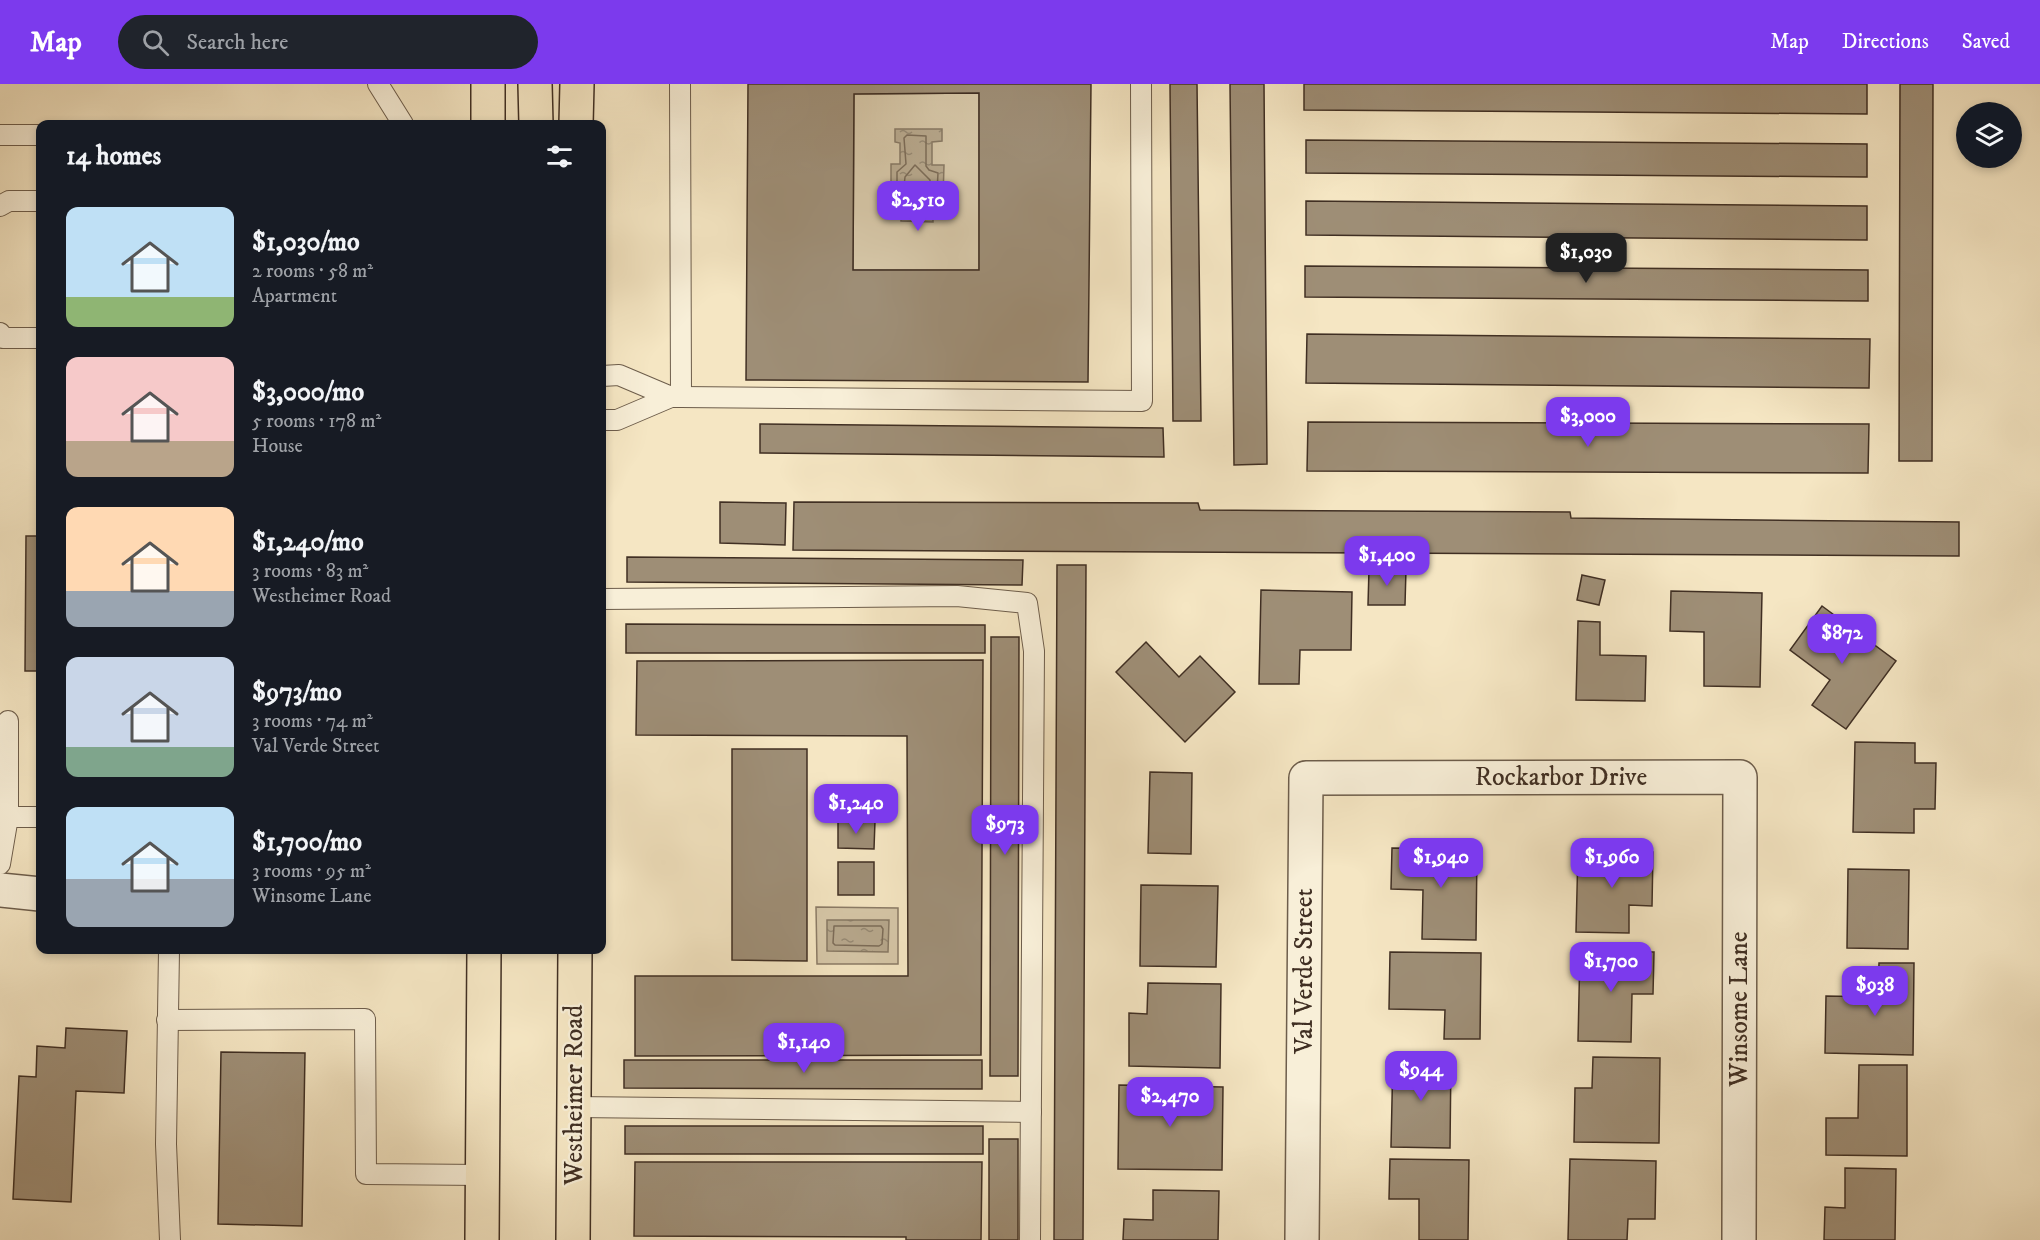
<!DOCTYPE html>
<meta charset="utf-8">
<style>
body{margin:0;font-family:"IM FELL DW Pica",serif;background:#20242c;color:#f1f3f6;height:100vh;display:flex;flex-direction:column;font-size:22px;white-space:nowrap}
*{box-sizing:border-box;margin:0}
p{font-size:20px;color:#9ea1a6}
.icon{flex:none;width:33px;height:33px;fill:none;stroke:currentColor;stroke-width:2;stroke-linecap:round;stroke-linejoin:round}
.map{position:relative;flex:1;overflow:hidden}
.sheet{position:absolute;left:36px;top:36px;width:570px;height:834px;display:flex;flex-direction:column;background:#171b24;border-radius:12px;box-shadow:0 3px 9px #0003}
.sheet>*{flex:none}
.controls{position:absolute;left:1956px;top:18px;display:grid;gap:12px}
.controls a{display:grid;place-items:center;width:66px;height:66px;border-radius:50%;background:#171b24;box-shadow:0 3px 9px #0003;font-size:30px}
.price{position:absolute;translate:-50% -51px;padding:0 14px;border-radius:12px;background:#7c3aed;color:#fff;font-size:20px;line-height:39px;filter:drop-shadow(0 2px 3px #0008)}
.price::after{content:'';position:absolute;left:50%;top:36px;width:18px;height:14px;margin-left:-9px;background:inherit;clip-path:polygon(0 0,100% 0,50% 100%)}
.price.active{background:#222;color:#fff}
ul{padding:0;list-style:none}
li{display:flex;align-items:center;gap:18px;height:150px;padding:0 30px}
li span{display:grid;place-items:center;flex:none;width:168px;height:120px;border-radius:12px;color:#555}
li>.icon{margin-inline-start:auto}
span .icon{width:72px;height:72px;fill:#fffc;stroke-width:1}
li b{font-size:26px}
h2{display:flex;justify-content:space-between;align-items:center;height:72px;padding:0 30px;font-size:26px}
header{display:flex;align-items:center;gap:36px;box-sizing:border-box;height:84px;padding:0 30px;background:#7c3aed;color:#fff}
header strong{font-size:28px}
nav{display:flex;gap:33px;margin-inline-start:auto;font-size:21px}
.search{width:420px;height:54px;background:#20242c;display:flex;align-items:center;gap:15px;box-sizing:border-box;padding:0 21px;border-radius:33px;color:#9ea1a6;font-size:22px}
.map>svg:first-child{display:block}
</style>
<header>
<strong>Map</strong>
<div class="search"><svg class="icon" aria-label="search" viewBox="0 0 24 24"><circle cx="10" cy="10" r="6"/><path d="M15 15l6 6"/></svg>Search here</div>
<nav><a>Map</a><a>Directions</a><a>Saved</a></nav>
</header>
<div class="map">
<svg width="2040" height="1156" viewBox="0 0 2040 1156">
<defs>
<pattern id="water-ripples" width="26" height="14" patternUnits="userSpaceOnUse" patternTransform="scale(1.5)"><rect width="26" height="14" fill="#b7a88d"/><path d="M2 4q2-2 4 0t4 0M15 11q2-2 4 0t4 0" fill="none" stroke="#968973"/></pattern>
</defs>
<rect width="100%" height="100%" fill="#f5e6c3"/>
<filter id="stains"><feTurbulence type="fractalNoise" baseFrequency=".00333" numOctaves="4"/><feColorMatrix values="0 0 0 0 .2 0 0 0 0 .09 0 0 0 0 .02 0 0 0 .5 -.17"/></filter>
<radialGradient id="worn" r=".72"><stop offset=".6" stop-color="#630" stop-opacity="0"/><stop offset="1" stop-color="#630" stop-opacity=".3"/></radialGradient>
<!-- pitch -->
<g fill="#d6c7a8" stroke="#8b7b66" stroke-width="1.5">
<path d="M979,9V186H853L854,10Z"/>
<path d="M816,823L898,824V880H817Z"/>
</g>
<!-- water -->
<g fill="url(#water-ripples)" stroke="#877863" stroke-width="1.5">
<path d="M895,45H942V57L932,58V81H944L943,115H933V138L901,137V116H891V80H900V59L895,58Z"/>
<path d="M827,836H889L888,868L827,867Z"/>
</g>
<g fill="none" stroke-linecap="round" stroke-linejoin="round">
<!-- shore -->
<g stroke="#7c6c58" stroke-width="1.5">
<path d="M907,51L926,52V82L929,86L938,89L937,107L928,113L927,129L924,132L908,131L906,114L897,108V88L906,80L904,54Z"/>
<path d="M915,81L930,96V102L923,107L917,117L904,102L905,93Z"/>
<path d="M834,842H881L883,845L882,860L879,862L835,861L833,859Z"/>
</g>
</g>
<!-- building -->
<g fill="#9e8e76" stroke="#402f23" stroke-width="1.5" fill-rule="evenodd">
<path d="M748,0H1091L1088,298L746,296ZM979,9V186H853L854,10Z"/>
<path d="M1170,0H1197L1201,337H1173Z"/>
<path d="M1230,0H1264L1267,380L1234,381Z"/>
<path d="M1304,0H1867V30L1304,26Z"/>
<path d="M1900,0H1933L1932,377H1899Z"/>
<path d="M1306,56L1867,60V93L1306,89Z"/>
<path d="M1306,117L1867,122V156L1306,151Z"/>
<path d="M1305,182L1868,186V217L1305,213Z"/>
<path d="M1307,250L1870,255L1869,304L1306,299Z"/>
<path d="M1308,338L1869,340L1868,389L1307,387Z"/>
<path d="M760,340L1163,344L1164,373L760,369Z"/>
<path d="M720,418L786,419L785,461L720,459Z"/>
<path d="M794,418L1198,419L1200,426L1570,428L1571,434L1959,438V472L793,466Z"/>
<path d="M26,452H40V587H25Z"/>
<path d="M627,473L1023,476L1022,501L627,498Z"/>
<path d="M1057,481H1086L1083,1156H1054Z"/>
<path d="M1369,485H1406L1405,521H1368Z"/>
<path d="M1582,491L1605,496L1599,521L1577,516Z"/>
<path d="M1261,506L1352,508L1351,566H1300L1299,600H1259Z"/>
<path d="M1671,507L1762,509L1760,603L1704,602V548L1670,547Z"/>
<path d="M1822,522L1896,577L1846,645L1812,621L1830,596L1790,566Z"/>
<path d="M1578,537L1600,538V571L1646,572L1645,617L1576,616Z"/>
<path d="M626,540L985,541V569H626Z"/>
<path d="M991,553H1019L1018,992H990Z"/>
<path d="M1146,558L1179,593L1200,572L1235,608L1185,658L1116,588Z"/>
<path d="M983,576L981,971L635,972V892H908L907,652L636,651L637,577Z"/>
<path d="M1855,658L1915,659V679H1936L1935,725H1914V749L1853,748Z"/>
<path d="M732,665H807V877L732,876Z"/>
<path d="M1150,688L1192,689L1191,770L1148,769Z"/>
<path d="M838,737H875L874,765L838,764Z"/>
<path d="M1392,764L1477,765L1476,856L1422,855L1423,806L1391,805Z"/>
<path d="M1578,767L1653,768L1652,822L1629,821V849L1576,848Z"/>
<rect x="838" y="778" width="36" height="33"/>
<path d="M1848,785L1909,786L1908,865L1847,864Z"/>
<path d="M1141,801L1218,802L1216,883L1140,882Z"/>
<path d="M1580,867L1654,868L1653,910H1632L1631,958L1578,957Z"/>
<path d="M1390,868L1481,869L1480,955H1444L1445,926L1389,925Z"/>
<path d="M1879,879H1914L1913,971L1825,969L1826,912L1878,913Z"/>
<path d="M1148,899L1221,900L1220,984L1129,982V929L1147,930Z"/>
<path d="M66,944L127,947L124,1009L76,1007L71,1118L13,1115L19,992L36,993L37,962L65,964Z"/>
<path d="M221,968L305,969L302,1142L218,1140Z"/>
<path d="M1393,971L1451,972L1450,1064L1391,1063Z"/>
<path d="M1593,973L1660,974L1659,1059L1574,1058L1575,1004H1592Z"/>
<path d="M624,976H982V1005L624,1004Z"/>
<path d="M1859,981H1907V1072L1826,1071V1034H1858Z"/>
<path d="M1119,1001L1223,1003L1222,1086L1118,1085Z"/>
<rect x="625" y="1042" width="358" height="28"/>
<rect x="989" y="1055" width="29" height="101"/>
<path d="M1390,1075L1469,1076L1468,1156H1419V1115H1389Z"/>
<path d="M1570,1075L1656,1077L1655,1135H1628L1627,1156H1568Z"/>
<path d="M635,1078H982L981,1156H906V1153L634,1152Z"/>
<path d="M1845,1084L1896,1085L1895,1156H1824L1825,1123L1845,1124Z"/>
<path d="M1153,1106L1219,1107L1218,1156H1123L1124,1135L1153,1136Z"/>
</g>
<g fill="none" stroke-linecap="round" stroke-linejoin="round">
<!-- lane casing -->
<g stroke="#6d5d4b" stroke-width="22">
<g id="lane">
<path d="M378,0L403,40"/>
<path d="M0,51H40"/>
<path d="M0,122L9,117H40"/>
<path d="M0,249L3,254H40"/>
<path d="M602,292L619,291L671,313H681L680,0"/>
<path d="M681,313L1142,317L1141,0"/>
<path d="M602,336H617L671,313"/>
<path d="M602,515L957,512L1027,519L1034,567L1030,1156"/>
<path d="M8,733H40"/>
<path d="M0,780L8,733V637"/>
<path d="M169,866L166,1060L170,1156"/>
<path d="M167,936L365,935L366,1090L482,1091"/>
<path d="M574,1023L1031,1028"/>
</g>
</g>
<!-- street casing -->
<g stroke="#6d5d4b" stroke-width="36">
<g id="street">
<path d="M0,806L40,810"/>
<path d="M1302,1156L1306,694L1740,693L1739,1156"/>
</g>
</g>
<!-- primary casing -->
<g stroke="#402f23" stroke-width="36">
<g id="primary">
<path d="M535,0L536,40"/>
<path d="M488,40V0"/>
<path d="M576,40L577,0"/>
<path d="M482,1156L484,866"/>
<path d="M573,1156L575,866"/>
</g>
</g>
<!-- lane -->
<use href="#lane" stroke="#f8efd8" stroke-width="20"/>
<!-- street -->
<use href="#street" stroke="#f8efd8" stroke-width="33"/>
<!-- primary -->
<use href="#primary" stroke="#f5e6c3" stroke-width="33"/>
</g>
<g text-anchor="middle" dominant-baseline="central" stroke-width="4.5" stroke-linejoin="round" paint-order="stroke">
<!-- street labels -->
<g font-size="26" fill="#402f23" stroke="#f8efd8">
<text x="1561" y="693">Rockarbor Drive</text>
<text transform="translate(1304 887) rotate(-90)">Val Verde Street</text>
<text transform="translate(1739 925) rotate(-90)">Winsome Lane</text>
<text transform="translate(574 1011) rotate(-90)">Westheimer Road</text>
</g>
</g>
<rect width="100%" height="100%" filter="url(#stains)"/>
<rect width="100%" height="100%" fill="url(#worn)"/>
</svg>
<div class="controls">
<a><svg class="icon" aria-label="layers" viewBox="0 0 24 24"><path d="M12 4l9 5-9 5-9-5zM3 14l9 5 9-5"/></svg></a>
</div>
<b class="price" style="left:918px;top:148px">$2,510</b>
<b class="price active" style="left:1586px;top:200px">$1,030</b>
<b class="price" style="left:1588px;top:364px">$3,000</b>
<b class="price" style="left:1387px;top:503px">$1,400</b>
<b class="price" style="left:1842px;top:581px">$872</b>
<b class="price" style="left:856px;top:751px">$1,240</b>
<b class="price" style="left:1005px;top:772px">$973</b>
<b class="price" style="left:1441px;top:805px">$1,940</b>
<b class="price" style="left:1612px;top:805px">$1,960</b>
<b class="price" style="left:1611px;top:909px">$1,700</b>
<b class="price" style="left:1875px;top:933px">$938</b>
<b class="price" style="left:804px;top:990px">$1,140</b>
<b class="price" style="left:1421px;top:1018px">$944</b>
<b class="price" style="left:1170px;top:1044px">$2,470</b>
<section class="sheet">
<h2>14 homes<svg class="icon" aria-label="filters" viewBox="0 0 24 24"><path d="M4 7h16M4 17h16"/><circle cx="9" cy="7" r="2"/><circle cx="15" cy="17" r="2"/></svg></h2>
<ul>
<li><span style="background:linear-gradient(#bfe0f5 75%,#8fb573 0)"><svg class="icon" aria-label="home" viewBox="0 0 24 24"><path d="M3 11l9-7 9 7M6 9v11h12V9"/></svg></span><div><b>$1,030/mo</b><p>2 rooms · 58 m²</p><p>Apartment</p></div></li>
<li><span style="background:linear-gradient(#f6c9c9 70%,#b9a48a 0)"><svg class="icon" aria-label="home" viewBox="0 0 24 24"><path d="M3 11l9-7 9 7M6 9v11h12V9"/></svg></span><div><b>$3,000/mo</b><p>5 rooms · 178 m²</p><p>House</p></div></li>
<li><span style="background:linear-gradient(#ffd9b3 70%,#9aa5b1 0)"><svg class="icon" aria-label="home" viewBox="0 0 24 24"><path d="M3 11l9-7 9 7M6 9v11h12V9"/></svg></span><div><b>$1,240/mo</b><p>3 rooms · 83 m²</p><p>Westheimer Road</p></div></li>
<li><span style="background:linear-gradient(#c9d6e8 75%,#7fa58c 0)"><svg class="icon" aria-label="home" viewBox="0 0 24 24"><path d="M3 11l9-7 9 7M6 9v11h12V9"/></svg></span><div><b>$973/mo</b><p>3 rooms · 74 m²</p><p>Val Verde Street</p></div></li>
<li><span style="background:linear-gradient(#bfe0f5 60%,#9aa5b1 0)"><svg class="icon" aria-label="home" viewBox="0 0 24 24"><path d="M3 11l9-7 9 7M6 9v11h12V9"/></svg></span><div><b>$1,700/mo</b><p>3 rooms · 95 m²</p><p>Winsome Lane</p></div></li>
</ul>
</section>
</div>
